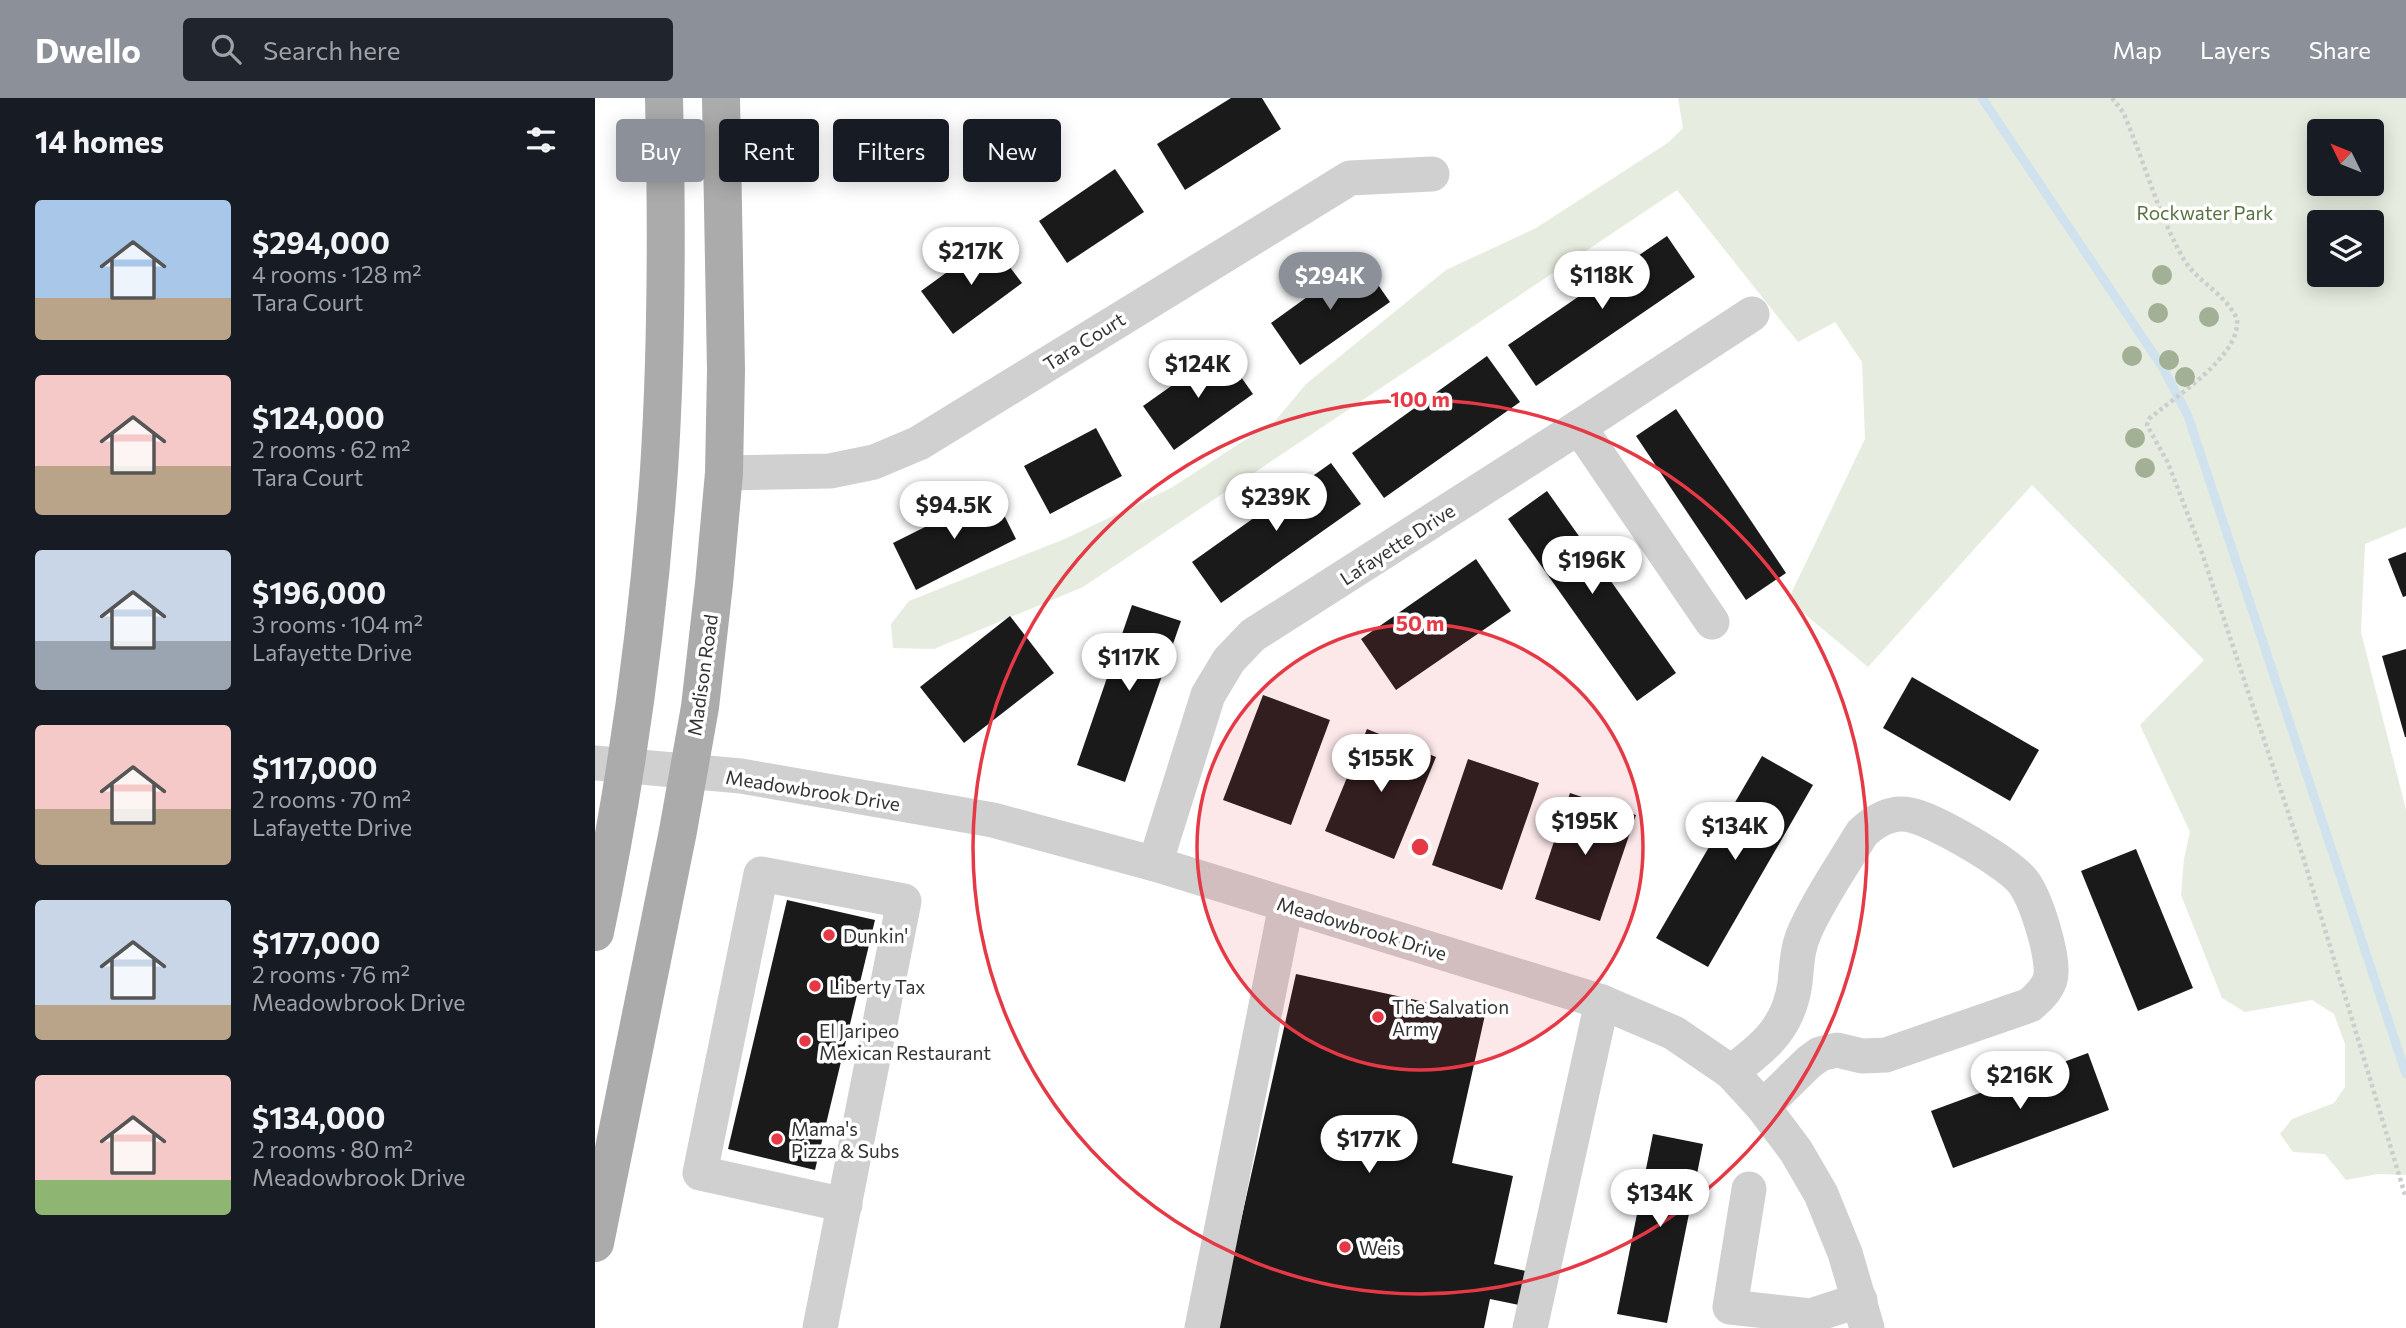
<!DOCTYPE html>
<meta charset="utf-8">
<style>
body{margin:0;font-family:Commissioner,sans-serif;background:#20242c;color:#f1f3f6;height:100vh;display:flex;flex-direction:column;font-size:26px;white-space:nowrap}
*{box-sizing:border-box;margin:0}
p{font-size:23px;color:#9ea1a6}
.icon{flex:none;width:38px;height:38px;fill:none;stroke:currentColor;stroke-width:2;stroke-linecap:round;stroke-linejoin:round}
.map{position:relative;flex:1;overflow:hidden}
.side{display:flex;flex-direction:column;background:#171b24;width:595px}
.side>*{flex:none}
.guide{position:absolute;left:21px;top:21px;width:665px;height:63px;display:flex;gap:14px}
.needle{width:46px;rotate:313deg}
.buttons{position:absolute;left:1712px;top:21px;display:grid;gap:14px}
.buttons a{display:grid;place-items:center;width:77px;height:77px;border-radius:7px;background:#171b24;box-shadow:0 4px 18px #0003;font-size:35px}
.price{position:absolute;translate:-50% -60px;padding:0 16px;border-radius:24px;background:#fff;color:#222;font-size:23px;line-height:46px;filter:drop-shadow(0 2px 4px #0008)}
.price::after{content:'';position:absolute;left:50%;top:42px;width:21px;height:16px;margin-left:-10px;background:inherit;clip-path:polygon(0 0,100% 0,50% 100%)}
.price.active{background:#8c9099;color:#fff}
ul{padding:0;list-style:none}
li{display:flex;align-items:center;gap:21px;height:175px;padding:0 35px}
li span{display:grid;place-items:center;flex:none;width:196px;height:140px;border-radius:7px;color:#555}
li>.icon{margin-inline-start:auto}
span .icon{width:84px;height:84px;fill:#fffc;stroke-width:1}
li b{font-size:30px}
h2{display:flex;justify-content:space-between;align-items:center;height:84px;padding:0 35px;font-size:30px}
.pill{padding:0 24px;border-radius:7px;background:#171b24;box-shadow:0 4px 18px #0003;font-size:24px;line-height:63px}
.pill.active{background:#8c9099;color:#fff}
header{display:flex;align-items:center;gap:42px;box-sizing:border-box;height:98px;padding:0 35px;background:#8c9099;color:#fff}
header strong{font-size:33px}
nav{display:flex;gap:38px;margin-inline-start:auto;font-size:24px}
.search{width:490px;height:63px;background:#20242c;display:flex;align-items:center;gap:18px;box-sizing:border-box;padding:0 24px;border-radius:7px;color:#9ea1a6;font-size:26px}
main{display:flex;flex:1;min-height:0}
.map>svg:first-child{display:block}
</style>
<header>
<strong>Dwello</strong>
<div class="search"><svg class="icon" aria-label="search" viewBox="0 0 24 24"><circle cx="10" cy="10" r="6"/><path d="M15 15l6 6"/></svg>Search here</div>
<nav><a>Map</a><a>Layers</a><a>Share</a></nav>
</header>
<main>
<section class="side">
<h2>14 homes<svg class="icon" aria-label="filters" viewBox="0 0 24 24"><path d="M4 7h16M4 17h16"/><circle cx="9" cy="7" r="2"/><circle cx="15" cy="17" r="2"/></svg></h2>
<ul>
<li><span style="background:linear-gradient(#a9c7e8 70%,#b9a48a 0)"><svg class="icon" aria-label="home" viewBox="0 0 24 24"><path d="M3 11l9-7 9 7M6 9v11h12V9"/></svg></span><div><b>$294,000</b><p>4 rooms · 128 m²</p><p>Tara Court</p></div></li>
<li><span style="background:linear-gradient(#f6c9c9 65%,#b9a48a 0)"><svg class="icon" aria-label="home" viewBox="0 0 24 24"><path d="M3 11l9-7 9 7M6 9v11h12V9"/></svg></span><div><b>$124,000</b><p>2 rooms · 62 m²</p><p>Tara Court</p></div></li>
<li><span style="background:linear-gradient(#c9d6e8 65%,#9aa5b1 0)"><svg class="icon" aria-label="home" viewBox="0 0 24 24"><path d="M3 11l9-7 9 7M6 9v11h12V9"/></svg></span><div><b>$196,000</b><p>3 rooms · 104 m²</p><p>Lafayette Drive</p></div></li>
<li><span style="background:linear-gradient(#f6c9c9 60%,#b9a48a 0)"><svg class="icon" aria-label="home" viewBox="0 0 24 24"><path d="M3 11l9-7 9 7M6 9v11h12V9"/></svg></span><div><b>$117,000</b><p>2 rooms · 70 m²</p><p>Lafayette Drive</p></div></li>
<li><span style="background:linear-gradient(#c9d6e8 75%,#b9a48a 0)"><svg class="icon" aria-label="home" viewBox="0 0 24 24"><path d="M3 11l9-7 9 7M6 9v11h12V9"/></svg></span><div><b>$177,000</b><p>2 rooms · 76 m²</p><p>Meadowbrook Drive</p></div></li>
<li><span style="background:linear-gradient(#f6c9c9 75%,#8fb573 0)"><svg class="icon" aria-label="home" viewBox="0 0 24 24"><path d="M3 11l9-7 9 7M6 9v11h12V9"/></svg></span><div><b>$134,000</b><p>2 rooms · 80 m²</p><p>Meadowbrook Drive</p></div></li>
</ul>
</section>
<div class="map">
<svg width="1811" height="1230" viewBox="0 0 1811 1230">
<rect width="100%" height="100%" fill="#fff"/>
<!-- green -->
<path fill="#e6ecdf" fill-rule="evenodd" d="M1083,0H1811V429L1770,446L1766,534L1811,712V1077L1783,1076L1751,1082L1730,1056L1698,1054L1685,1036L1697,1021L1739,1005L1750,989V946L1739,916L1717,902L1650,914L1627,900L1586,797L1589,761L1595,734L1545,627L1609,562L1437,387L1273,569L1193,502L1270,341L1267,264L1240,224L1203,244L1082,92L488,489L339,551L298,550L296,526L314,503L472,440L576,390L681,322L711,286L851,172L941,130L1074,44L1088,30ZM1724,33H1776V86H1724ZM1724,124H1776V177H1724Z"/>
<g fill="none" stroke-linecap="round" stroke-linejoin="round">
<!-- stream -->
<path stroke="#cfe2ee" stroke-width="9" d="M1387,0L1568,270L1593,318L1811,976"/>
</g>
<!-- building -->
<g fill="#1a1a1a">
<path d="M636,0H667L686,31L590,92L562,46Z"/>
<path d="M520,71L549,114L472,165L444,123Z"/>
<path d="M1072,138L1100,179L941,288L913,247Z"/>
<path d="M395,143L427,185L358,236L326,193Z"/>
<path d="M765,161L795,204L705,267L676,225Z"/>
<path d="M627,252L658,296L579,352L548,308Z"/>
<path d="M892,258L925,304L789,400L757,355Z"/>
<path d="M1081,311L1191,475L1151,502L1041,338Z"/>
<path d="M501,330L527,378L455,416L429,368Z"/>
<path d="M736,365L766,406L626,505L597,464Z"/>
<path d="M952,393L1081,575L1042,603L913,421Z"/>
<path d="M398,395L421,441L321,492L298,445Z"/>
<path d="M1811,454V498L1808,499L1793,461Z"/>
<path d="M881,461L916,513L801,592L766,541Z"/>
<path d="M537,507L586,523L530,684L482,667Z"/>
<path d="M415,518L459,575L369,645L325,589Z"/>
<path d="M1811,551V639H1810L1787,558Z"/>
<path d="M1317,579L1444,652L1415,703L1288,630Z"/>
<path d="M668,597L735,622L696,727L628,702Z"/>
<path d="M772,631L841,659L799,761L730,733Z"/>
<path d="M1167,658L1218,687L1113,869L1061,840Z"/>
<path d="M873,661L944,685L907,792L837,767Z"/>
<path d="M975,695L1041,717L1005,823L940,801Z"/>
<path d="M1541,751L1598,890L1543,913L1486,773Z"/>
<path d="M192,802L280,822L220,1072L133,1051Z"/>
<path d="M701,876L890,917L857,1065L918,1078L899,1166L931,1173L924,1207L895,1201L889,1230H622Z"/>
<path d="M1493,955L1514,1012L1358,1070L1336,1013Z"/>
<path d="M1058,1036L1108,1046L1072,1225L1022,1216Z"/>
</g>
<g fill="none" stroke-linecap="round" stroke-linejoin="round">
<!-- path -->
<path stroke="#cdcdcd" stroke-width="4.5" stroke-dasharray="3.5 3.5" stroke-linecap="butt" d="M1517,0L1528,14C1549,62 1562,114 1588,160C1602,184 1630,195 1642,221C1646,259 1580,298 1554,321L1552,327L1573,365L1603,443L1709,762L1811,1100"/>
<!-- minor -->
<g stroke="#d0d0d0" stroke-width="35">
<path d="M984,329L1117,524"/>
<path d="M129,375L235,373L279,364L324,345L755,80L837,76"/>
<path d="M0,665L146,678L398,722L560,766L1007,904L1079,935L1136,974L1168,1009L1201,1053L1226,1096L1250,1155L1272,1230"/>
<path d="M560,766L613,597L634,562L658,537L984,329L1157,216"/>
<path d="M1136,974C1170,949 1194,929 1200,885C1202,867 1202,850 1210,833C1225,799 1248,767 1267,735C1280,723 1297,713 1315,717C1338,721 1416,766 1429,785C1441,802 1461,862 1455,882C1451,893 1443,900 1435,907L1291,957L1267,958L1242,952L1225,956L1214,964L1168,1009"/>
<path d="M1154,1091L1135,1209L1216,1218L1265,1202"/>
<path d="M225,1230L309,803L166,776L105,1075L250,1107"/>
<path d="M607,1230L691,807"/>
<path d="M935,1230L1007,904"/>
</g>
<!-- major -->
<g stroke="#ababab" stroke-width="38">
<path d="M0,834C32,682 53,527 64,372C72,248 72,124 69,0"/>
<path d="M0,1145L83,733L105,609L119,486L129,375L131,272L126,0"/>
</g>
</g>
<!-- trees -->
<g fill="#a2b095">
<circle cx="1567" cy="177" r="10"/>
<circle cx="1563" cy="215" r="10"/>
<circle cx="1614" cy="219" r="10"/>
<circle cx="1537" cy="258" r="10"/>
<circle cx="1574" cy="262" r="10"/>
<circle cx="1590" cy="279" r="10"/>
<circle cx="1540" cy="340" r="10"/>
<circle cx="1550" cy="370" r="10"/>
</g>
<!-- distance rings -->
<circle cx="825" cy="749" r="223" fill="#e63946" fill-opacity=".12"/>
<g fill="none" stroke="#e63946" stroke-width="3.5">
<circle cx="825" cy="749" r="223"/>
<circle cx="825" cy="749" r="447"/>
</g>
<!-- markers -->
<g fill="#e63946" stroke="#fff" stroke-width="2.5">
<circle cx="234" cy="837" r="7"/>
<circle cx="220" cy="888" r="7"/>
<circle cx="783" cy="919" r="7"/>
<circle cx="210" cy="943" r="7"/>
<circle cx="182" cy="1041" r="7"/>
<circle cx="750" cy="1149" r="7"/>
</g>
<g text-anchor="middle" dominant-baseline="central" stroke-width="7" stroke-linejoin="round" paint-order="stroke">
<!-- park labels -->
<g font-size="19" fill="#56703f" stroke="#fff">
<text x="1610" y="114">Rockwater Park</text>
</g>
<!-- street labels -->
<g font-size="19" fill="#333" stroke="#fff">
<text transform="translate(489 243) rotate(-32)">Tara Court</text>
<text transform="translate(802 446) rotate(-33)">Lafayette Drive</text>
<text transform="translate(107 577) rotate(-82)">Madison Road</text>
<text transform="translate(218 692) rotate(9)">Meadowbrook Drive</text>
<text transform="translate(767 830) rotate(17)">Meadowbrook Drive</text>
</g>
<!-- poi labels -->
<g font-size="19" fill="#333" stroke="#fff" text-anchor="start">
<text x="248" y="837">Dunkin'</text>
<text x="234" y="888">Liberty Tax</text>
<text x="797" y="908">The Salvation<tspan x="797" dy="22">Army</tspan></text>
<text x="224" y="932">El Jaripeo<tspan x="224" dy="22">Mexican Restaurant</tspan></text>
<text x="196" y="1030">Mama's<tspan x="196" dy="22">Pizza &amp; Subs</tspan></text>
<text x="764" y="1149">Weis</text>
</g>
</g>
<circle cx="825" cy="749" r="10" fill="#e63946" stroke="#fff" stroke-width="3.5"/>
<g font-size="21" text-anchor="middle" font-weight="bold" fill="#e63946" stroke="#fff" stroke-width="7" stroke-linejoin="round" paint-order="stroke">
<text x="825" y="309">100 m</text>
<text x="825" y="533">50 m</text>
</g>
</svg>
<div class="buttons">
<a><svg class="needle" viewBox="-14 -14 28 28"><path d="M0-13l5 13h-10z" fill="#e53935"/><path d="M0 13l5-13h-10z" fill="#9ea1a6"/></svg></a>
<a><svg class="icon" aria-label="layers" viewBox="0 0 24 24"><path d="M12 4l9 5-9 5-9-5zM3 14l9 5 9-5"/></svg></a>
</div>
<b class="price" style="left:376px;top:189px">$217K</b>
<b class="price" style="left:1007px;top:213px">$118K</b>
<b class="price active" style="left:735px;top:214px">$294K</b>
<b class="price" style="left:603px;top:302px">$124K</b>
<b class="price" style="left:681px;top:435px">$239K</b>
<b class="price" style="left:359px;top:443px">$94.5K</b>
<b class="price" style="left:997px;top:498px">$196K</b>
<b class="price" style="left:534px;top:595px">$117K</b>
<b class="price" style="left:786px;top:696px">$155K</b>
<b class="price" style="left:990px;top:759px">$195K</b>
<b class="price" style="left:1140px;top:764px">$134K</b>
<b class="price" style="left:1425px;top:1013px">$216K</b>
<b class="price" style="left:774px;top:1077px">$177K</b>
<b class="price" style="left:1065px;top:1131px">$134K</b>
<div class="guide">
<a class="pill active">Buy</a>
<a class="pill">Rent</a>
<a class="pill">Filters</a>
<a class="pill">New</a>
</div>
</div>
</main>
